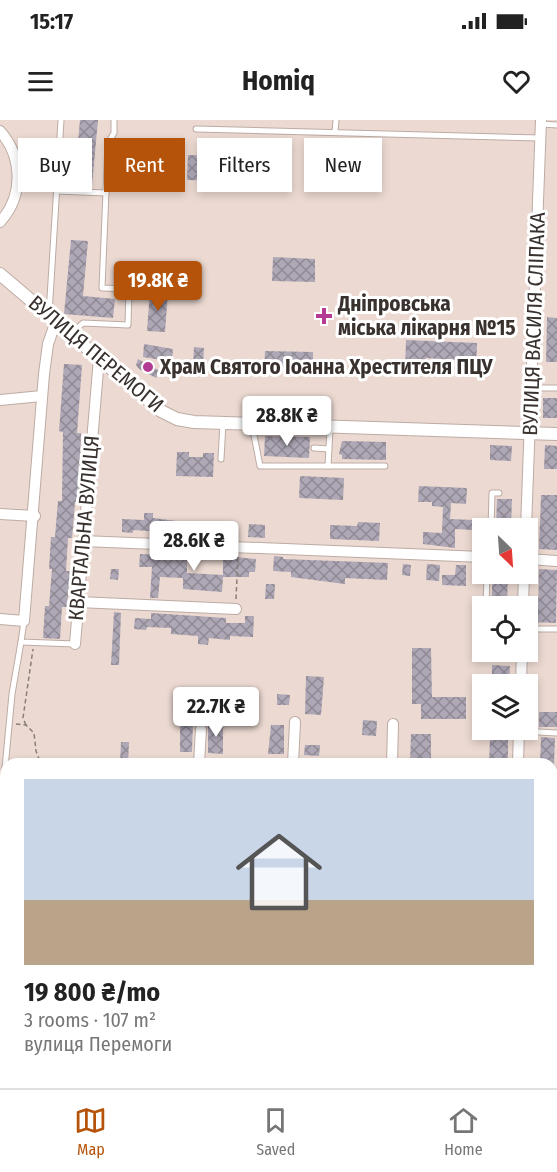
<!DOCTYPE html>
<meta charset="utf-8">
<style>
body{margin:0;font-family:"Fira Sans Condensed",sans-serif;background:#f6f6f6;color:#222;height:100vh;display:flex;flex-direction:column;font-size:22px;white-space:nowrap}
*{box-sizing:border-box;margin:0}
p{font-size:20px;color:#767676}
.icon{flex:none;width:33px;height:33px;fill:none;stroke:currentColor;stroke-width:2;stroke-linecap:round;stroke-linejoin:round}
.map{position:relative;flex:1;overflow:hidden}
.panel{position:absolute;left:0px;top:638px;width:558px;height:332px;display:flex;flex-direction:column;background:#fff;border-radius:18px 18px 0 0;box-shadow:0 3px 9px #0003}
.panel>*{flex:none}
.top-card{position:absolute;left:18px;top:18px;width:522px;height:54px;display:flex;gap:12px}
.needle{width:39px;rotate:155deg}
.controls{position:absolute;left:472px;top:398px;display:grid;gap:12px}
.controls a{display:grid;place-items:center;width:66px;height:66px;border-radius:0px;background:#fff;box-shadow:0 3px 9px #0003;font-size:30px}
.price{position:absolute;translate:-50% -51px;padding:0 14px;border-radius:6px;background:#fff;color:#222;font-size:20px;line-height:39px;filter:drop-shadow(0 2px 3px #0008)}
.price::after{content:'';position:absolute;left:50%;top:36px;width:18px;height:14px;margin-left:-9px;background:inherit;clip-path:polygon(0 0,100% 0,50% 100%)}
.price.selected{background:#b45309;color:#fff}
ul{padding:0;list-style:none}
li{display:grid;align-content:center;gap:12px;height:318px;padding:0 24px}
li span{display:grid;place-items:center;height:186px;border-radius:0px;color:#555}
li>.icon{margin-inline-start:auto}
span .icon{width:108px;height:108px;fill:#fffc;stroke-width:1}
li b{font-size:26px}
.chip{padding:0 21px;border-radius:0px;background:#fff;box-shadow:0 3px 9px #0003;font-size:21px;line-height:54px}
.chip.selected{background:#b45309;color:#fff}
.status{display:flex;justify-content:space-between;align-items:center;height:42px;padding:0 30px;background:#fff;direction:ltr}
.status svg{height:16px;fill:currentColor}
header{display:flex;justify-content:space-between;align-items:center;height:78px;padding:0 24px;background:#fff;font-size:27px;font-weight:700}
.menu{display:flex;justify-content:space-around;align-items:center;height:84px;border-top:2px solid #e0e0e0;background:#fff;font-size:16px;color:#767676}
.menu a{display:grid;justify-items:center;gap:3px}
.menu .selected{color:#b45309}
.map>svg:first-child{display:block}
</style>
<div class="status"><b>15:17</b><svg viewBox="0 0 49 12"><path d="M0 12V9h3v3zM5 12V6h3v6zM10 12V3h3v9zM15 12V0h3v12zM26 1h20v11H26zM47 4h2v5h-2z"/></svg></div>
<header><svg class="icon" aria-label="menu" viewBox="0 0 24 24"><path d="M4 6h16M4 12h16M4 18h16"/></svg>Homiq<svg class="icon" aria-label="heart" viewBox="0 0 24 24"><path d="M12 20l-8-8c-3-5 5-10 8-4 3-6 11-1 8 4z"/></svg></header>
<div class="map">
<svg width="557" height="968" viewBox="0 0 557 968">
<defs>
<pattern id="building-cross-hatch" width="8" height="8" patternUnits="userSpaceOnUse" patternTransform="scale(1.5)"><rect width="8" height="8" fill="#aea7b6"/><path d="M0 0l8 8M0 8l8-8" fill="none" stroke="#8f8994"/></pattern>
</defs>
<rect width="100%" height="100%" fill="#ecdad2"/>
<!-- building -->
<g fill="url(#building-cross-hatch)">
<path d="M80,0H98L92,64L74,63Z"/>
<path d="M188,35L270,37V62L187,60Z"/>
<path d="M71,120L88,121L83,176L115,179L113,198L64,194Z"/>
<path d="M273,137L315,139V162L272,161Z"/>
<path d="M150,171L168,172L165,212L147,211Z"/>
<path d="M547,197L557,198V242H546Z"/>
<path d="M406,220L477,223L476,257L455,256L456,240L426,238L425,254L405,253Z"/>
<path d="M144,224L173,229L172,239L168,238V241L143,237Z"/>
<path d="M194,227L204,228L203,245H193Z"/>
<path d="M265,231L313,232V251L264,250Z"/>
<path d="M138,239L160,251L156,258L139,249L136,245Z"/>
<path d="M64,244L82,245L77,313H81L79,382H75L72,418H68L66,451H70L67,487H62L60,519L43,518L45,486H49L52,449H49L51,417H55L58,381H62L63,312L59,311Z"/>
<rect x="543" y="278" width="14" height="20"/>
<path d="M265,316L310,317L309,338L264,336Z"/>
<path d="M342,321L386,322V340L342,339V335L339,334Z"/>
<path d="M490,325L512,326L511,341L490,340Z"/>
<path d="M545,325L557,326V349H544Z"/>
<path d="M177,332H189V337H203V333H214L213,357L176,356Z"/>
<path d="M300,356L344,358L343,380L299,378Z"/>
<path d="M419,366L467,368L466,384L451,383L450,399L474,400L473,410L455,409V428L423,424V412L442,413L443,387L432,386V382H418Z"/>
<path d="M541,375H557V430L539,429Z"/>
<path d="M497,379H512L511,408H496Z"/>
<path d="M144,393H153V398L191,403L215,404V401H229L228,416L133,410V413L122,412V399L144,400Z"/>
<path d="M358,402L380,403L379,421L330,419V405L357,406Z"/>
<path d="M249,404L265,405V418L248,417Z"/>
<path d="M140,434L187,436V453L223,455V434L235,435V437L256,439L255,452H249V457H223L222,472L183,469V458L160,457L158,478H150L152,447H139Z"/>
<path d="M274,436L283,437V439L388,443L387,460L345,458V464L291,457V452L273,451Z"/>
<path d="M403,444L411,445L410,456L402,455Z"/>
<path d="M427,444L440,445L439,461L426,460Z"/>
<path d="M456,445H466V466L442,465V455H455Z"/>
<path d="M111,449H119L118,460L110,459Z"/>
<path d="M539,449L557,450L556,503L531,502L532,489H538Z"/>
<path d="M493,453H508L507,486H491Z"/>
<path d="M266,464H275L274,479H265Z"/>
<path d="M114,492L121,493L119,545H111Z"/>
<path d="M151,493L226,498V503H245V496H254L253,517L230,516V520L209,518L208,525L198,524V516L171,514V508L147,507L146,510L134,509L135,498L151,499Z"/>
<path d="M412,528H431L432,577H466V599H421V584H412Z"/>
<path d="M492,545L510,546L509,564H492Z"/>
<path d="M306,556L324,557L321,595L305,594Z"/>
<path d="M277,574L290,575L289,585H277Z"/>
<path d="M224,587L242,588V597L223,596Z"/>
<rect x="539" y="592" width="18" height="15"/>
<path d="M363,600L377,601L376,616L362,615Z"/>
<path d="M180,601L193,602L192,632H180Z"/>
<path d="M208,601L223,602V634L208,633Z"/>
<path d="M271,605H284V634H268Z"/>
<path d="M411,614H431V644H410Z"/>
<path d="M541,617L555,618L554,644H540Z"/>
<path d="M490,618H508V644H489Z"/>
<path d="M121,622H129L128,644H120Z"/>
<path d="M305,625H320L319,636L304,635Z"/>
</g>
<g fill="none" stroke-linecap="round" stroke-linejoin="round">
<!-- service casing -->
<g stroke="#bdaba4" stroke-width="7">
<g id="service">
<path d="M541,4L557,5"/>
<path d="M196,9L540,18"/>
<path d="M335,12L336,0"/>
<path d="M13,32L57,60"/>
<path d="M57,71L106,73"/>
<path d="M49,194L61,0"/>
<path d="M72,213L83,203L128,205L129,169L102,168L108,23L114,13V0"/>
<path d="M532,268H557"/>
<path d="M252,305L260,346H385"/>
<path d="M314,328L329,329"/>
<path d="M221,339L223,303"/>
<path d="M328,346L330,308"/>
<path d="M491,408L492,373H499"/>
<path d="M486,486L487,454"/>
<path d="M24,501L21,522L75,524"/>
<path d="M528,509H557"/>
<path d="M492,535H522"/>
<path d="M520,611L557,613"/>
<path d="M0,701L12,574L21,522"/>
<path d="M0,707L6,735"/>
<path d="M0,754L6,759"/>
<path d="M0,862L6,871"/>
<path d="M81,963L85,968"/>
<path d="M109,963L114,968"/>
<path d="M167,963L172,968"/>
<path d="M10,968V963"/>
<path d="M30,968V963"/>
<path d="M60,968V963"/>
</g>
</g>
<!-- minor casing -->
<g stroke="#bdaba4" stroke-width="12">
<g id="minor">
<path d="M0,11C23,37 24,76 0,102"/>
<path d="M0,280L42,276"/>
<path d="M0,394L35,396"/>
<path d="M526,408L541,0"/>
<path d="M82,421L483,437"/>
<path d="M528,439L557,441"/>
<path d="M78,482L236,489"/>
<path d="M523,486L524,453"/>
<path d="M0,499L24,501L44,254L48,224L56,201"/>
<path d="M75,524L99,238"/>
<path d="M521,564L522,531"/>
<path d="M199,644L201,609"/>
<path d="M293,644L295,602"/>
<path d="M392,644L393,604"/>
<path d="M518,644L519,609"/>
<path d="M552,679L557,680"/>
<path d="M552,813H557"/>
<path d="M552,915H557"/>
<path d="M378,968V963"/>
<path d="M511,968V963"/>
</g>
</g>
<!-- tertiary casing -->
<g stroke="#bdaba4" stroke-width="14">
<path id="tertiary" d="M0,154L161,291L177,299L194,302L557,314"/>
</g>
<!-- path -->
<g stroke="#8a7e78" stroke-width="1.5" stroke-dasharray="4.5 3" stroke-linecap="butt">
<path d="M536,428V412"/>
<path d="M236,479L238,436"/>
<path d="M16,604L26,605L34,613L36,631L41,644"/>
<path d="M26,605L23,598L33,529"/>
<path d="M0,783L6,778"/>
<path d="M0,784L6,789"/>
<path d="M140,963L144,968"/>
</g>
<!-- service -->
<use href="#service" stroke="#fff" stroke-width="5"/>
<!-- minor -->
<use href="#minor" stroke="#fff" stroke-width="10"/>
<!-- tertiary -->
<use href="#tertiary" stroke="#fff" stroke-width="12"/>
<!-- rail casing -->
<g stroke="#8d817b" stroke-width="5">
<g id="rail">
<path d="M0,788L6,794"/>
<path d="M136,963L140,968"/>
</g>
</g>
<!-- rail -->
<use href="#rail" stroke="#fff" stroke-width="3" stroke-dasharray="9" stroke-linecap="butt"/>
</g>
<!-- markers -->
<g fill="#b23c93" stroke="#fff" stroke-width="2">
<path d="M321 187h6v6h6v6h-6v6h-6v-6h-6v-6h6z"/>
<circle cx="148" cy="247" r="6"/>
</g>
<g text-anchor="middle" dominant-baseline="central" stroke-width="6" stroke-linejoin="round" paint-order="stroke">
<!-- poi labels -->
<g font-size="21" font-weight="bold" fill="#38312e" stroke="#fff" text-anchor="start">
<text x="338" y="184">Дніпровська<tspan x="338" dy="24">міська лікарня №15</tspan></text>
<text x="160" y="247">Храм Святого Іоанна Хрестителя ПЦУ</text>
</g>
<!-- street labels -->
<g font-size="21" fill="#38312e" stroke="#fff">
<text transform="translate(534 204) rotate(-88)">ВУЛИЦЯ ВАСИЛЯ СЛІПАКА</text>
<text transform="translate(96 234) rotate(40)">ВУЛИЦЯ ПЕРЕМОГИ</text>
<text transform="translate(84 408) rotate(-85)">КВАРТАЛЬНА ВУЛИЦЯ</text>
</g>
</g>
</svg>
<div class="controls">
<a><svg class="needle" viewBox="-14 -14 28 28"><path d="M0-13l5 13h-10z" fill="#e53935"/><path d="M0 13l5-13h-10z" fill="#767676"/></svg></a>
<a><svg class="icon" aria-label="locate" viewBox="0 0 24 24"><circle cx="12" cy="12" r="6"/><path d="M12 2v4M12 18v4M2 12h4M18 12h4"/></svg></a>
<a><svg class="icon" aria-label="layers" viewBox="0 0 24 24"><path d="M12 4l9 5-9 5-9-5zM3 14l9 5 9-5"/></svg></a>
</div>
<b class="price selected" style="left:158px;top:192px">19.8K ₴</b>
<b class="price" style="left:287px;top:327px">28.8K ₴</b>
<b class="price" style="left:194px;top:452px">28.6K ₴</b>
<b class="price" style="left:216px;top:618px">22.7K ₴</b>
<div class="top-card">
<a class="chip">Buy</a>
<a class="chip selected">Rent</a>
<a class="chip">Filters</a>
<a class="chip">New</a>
</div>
<section class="panel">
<ul>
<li><span style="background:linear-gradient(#c9d6e8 65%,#b9a48a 0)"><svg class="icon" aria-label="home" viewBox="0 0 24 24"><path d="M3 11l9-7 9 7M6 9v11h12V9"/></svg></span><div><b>19 800 ₴/mo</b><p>3 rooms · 107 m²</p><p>вулиця Перемоги</p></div></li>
</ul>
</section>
</div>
<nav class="menu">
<a class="selected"><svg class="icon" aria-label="map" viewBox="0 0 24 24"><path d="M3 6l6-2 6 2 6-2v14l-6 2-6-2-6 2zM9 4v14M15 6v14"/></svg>Map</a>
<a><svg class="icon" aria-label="saved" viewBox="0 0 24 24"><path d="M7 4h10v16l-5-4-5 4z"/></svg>Saved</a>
<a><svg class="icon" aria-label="home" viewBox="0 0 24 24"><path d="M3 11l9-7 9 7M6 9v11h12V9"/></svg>Home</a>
</nav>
